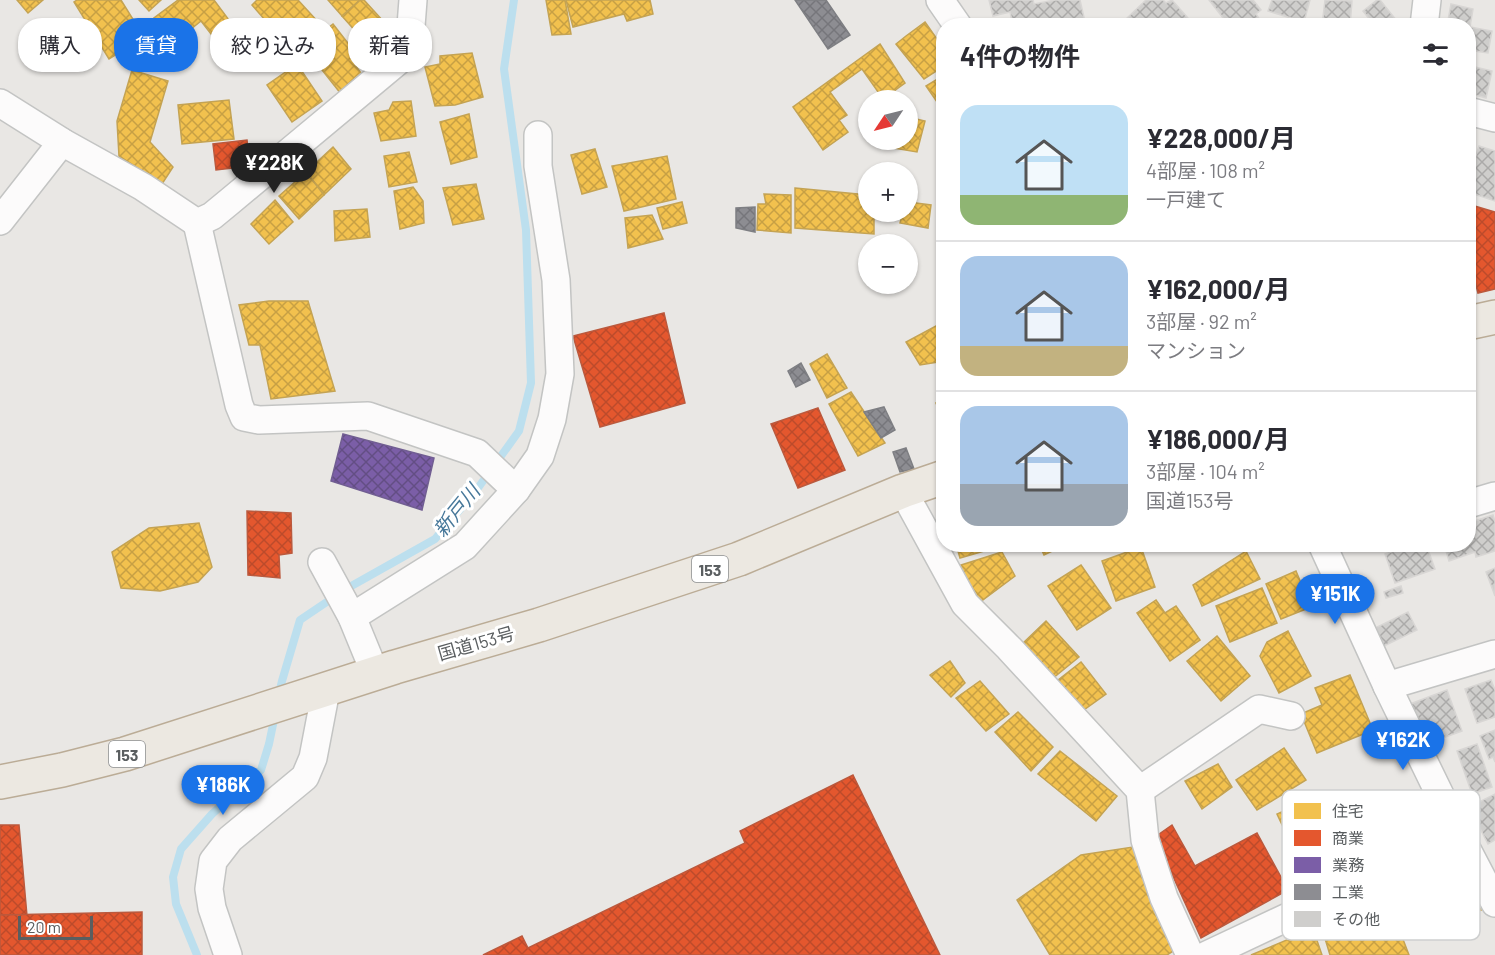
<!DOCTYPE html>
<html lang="ja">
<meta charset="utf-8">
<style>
body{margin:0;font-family:Barlow,"Noto Sans JP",sans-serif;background:#f7f7f7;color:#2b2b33;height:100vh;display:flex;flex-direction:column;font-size:22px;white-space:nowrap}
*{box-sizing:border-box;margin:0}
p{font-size:20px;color:#7c7c81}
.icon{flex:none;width:33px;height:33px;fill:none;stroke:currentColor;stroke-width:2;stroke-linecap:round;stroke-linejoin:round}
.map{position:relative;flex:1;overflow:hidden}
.panel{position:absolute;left:936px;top:18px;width:540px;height:534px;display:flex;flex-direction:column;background:#fff;border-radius:24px;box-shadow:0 2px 4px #0004}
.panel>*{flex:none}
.banner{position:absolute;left:18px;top:18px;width:570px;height:54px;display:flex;gap:12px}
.needle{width:39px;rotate:235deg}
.tools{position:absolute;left:858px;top:90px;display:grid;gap:12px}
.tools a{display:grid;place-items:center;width:60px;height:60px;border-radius:50%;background:#fff;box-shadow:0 2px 4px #0004;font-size:30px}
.scale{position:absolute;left:18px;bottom:15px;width:75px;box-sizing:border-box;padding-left:6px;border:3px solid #5a5e60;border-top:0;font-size:16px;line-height:21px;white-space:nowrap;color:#5a5e60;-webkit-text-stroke:4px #fff;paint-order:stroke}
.price{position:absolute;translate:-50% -51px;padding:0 14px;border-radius:21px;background:#1a73e8;color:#fff;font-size:20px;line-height:39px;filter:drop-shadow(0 2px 3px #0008)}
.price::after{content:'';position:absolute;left:50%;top:36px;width:18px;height:14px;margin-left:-9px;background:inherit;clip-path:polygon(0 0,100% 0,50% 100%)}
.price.current{background:#222;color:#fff}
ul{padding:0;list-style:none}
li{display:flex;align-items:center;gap:18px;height:150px;padding:0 24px}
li+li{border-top:2px solid #e1e1e2}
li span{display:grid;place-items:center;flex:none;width:168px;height:120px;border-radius:18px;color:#555}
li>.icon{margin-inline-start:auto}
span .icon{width:72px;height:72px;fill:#fffc;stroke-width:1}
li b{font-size:26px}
h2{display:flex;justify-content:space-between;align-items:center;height:72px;padding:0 24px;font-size:26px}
.chip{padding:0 21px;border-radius:24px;background:#fff;box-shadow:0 2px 4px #0004;font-size:21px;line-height:54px}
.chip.current{background:#1a73e8;color:#fff}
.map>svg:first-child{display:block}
</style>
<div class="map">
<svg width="1495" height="955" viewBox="0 0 1495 955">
<defs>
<pattern id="homes-cross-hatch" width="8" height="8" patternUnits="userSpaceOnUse" patternTransform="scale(1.5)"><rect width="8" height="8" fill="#f2c14e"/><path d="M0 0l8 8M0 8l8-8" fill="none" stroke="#c7a044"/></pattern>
<pattern id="shops-cross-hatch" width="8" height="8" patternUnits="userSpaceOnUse" patternTransform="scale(1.5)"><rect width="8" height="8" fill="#e4572e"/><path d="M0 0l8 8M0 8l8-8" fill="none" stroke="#bc4b2b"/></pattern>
<pattern id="offices-cross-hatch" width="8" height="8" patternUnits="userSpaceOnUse" patternTransform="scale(1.5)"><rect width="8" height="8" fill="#7b5ea7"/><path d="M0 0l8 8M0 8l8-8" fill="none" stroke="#634e84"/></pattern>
<pattern id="industry-cross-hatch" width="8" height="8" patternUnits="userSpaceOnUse" patternTransform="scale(1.5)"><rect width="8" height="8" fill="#8d8d92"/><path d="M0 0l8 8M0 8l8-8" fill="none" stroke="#76767b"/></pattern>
<pattern id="building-cross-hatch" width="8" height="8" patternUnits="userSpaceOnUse" patternTransform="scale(1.5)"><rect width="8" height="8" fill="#cfcecc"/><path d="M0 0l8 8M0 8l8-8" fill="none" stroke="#abaaa9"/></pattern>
</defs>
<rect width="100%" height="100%" fill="#e9e7e4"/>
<!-- homes -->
<g fill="url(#homes-cross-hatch)" stroke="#c4a353" stroke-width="1.5">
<path d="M17,0H43L28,13Z"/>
<path d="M77,0H121L144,37L109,59L74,2Z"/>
<path d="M139,0H161L149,11Z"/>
<path d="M178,0H214L229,20L211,34L201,21L185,34L189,39L177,48L154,18Z"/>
<path d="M257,0H298L319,23L281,56L270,44L279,36L252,5Z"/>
<path d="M328,0H360L342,16Z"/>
<path d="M360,0H364L394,33L393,53L383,62L342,16Z"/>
<path d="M546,0H565L571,34L552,35Z"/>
<path d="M566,0H650L653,14L627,21L624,14L573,27Z"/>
<path d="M925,22L944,49V66L924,79L896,44L906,36Z"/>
<path d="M333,24L361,60L355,65L364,77L341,94L304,47Z"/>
<path d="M880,44L905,83L883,99L862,69L830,92L847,115L839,120L848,132L823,150L793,107Z"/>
<path d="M472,53L483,97L455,105L435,106L425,67L440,64V56Z"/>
<path d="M297,64L322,101L292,122L267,85Z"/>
<path d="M132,70L168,81L150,142L173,167L162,184L119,156L117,121Z"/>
<path d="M944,75V112L926,86Z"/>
<path d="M229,100L234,139L182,144L178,105Z"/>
<path d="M411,101L416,136L381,141L374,113L389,110L393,102Z"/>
<path d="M469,114L477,157L451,164L440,122Z"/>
<path d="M908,117L925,121L917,152L881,146L883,140H908Z"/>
<path d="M333,147L351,169L324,195L306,172Z"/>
<path d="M595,149L607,187L582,194L571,155Z"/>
<path d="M409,152L417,182L389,187L384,156Z"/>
<path d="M667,156L676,199L624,211L612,166Z"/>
<path d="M306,172L324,195L299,219L279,196Z"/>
<path d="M476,184L484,219L453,225L443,188Z"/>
<path d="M413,187L423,201L424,223L400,229L394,191Z"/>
<path d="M795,188L868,195V212H874V234L795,228Z"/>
<path d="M764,194L791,195V233L757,230L758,204H766Z"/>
<path d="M275,200L293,222L269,244L251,224Z"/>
<path d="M682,202L687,223L663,229L657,208Z"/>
<path d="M908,202L931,205L928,228L900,223L903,212H908Z"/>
<path d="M367,209L370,237L335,241L334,211Z"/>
<path d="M652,215L663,239L628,248L625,218Z"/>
<path d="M269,301H308L335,391L271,399L260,345H249L239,305Z"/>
<path d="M936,326L944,336V361L920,365L906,342Z"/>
<path d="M827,354L847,388L827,398L810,364Z"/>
<path d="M851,392L885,443L858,456L829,404Z"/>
<path d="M944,401V422L936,403Z"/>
<path d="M199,523L212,567L198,582L160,591L121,588L112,552L149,528Z"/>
<path d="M956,544H1005V545L960,558Z"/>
<path d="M1039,544H1067L1044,555Z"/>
<path d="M1100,544H1119L1103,551Z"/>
<path d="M1141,547L1155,587L1116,601L1102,561Z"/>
<path d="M1246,551L1260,579L1202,606L1193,585Z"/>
<path d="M1002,552L1015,576L976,605L958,566Z"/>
<path d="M1081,565L1111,608L1077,630L1048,586Z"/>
<path d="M1296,571L1311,607L1281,619L1266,584Z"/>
<path d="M1262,588L1277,623L1230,642L1216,606Z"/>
<path d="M1156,600L1165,613L1176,606L1200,640L1170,661L1137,613Z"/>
<path d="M1046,621L1079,657L1052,679L1022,644Z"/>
<path d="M1288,631L1311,676L1279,693L1260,656L1267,642Z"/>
<path d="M1217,636L1250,676L1221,701L1187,661Z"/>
<path d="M950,661L965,683L951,697L930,675Z"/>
<path d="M1081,662L1106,694L1081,712L1057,681Z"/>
<path d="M1350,675L1373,730L1317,753L1301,714L1322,705L1315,688Z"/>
<path d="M980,681L1009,714L986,731L956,698Z"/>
<path d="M1018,712L1053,747L1031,771L995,732Z"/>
<path d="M1284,748L1306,780L1257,810L1236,780Z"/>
<path d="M1060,751L1117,796L1096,821L1038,774Z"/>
<path d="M1218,764L1232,787L1202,809L1185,781Z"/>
<path d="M1327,791L1345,823L1293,848L1277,814Z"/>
<path d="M1133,847L1175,950L1167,955H1050L1017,900L1081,855Z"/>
<path d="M1454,857L1481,910L1411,935L1397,880Z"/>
<path d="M1383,887L1409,955H1330L1317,912Z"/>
<path d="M1313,929L1322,955H1251Z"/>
</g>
<!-- shops -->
<g fill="url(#shops-cross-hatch)" stroke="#bb593d" stroke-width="1.5">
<path d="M247,140L250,166L216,170L213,144Z"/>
<path d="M1468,204L1495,212V289L1478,293L1468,254Z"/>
<path d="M664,313L685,403L600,427L573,336Z"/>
<path d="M818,408L845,470L798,488L771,424Z"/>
<path d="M247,511L291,513L292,553L279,555L280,578L248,575Z"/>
<path d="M853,775L940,955H483L522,936L528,948L745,843L740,831Z"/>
<path d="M0,825H19L27,916L0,915Z"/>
<path d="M1172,825L1195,866L1257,833L1288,890L1201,938L1155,837Z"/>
<path d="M142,912V955H0V915Z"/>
</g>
<!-- offices -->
<path fill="url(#offices-cross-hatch)" stroke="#715e92" stroke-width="1.5" d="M343,434L434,458L422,510L331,481Z"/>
<!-- industry -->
<g fill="url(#industry-cross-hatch)" stroke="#7e7f83" stroke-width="1.5">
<path d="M795,0H826L850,35L828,49Z"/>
<path d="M755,207V232L736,228V208Z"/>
<path d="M801,363L810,380L796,387L788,371Z"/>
<path d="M884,407L895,430L881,438L864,412Z"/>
<path d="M906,448L914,469L900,472L893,452Z"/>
</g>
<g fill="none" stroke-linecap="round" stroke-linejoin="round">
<!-- stream -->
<g stroke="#bcdfee" stroke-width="8">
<path d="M279,694L282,681L300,620L346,589L435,539L478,488L519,431L531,383L526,230L504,69L514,0"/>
<path d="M197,955L176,904L173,877L181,849L212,814L261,770L269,744L275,715"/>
</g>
</g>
<!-- building -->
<g fill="url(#building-cross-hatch)" stroke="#d8d6d4" stroke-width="1.5">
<path d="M989,0H1033L1034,4L1055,0H1080L1086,26H1013L1010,12L993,16Z"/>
<path d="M1146,0H1163L1166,3L1172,0L1195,26H1132L1127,18Z"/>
<path d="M1209,0H1253L1261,10L1256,14L1262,23L1259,26H1224L1227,23Z"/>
<path d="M1272,0H1310L1304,22L1268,11Z"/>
<path d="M1325,0L1352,1L1350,26H1322Z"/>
<path d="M1377,0H1380L1401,26H1375L1363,11Z"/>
<path d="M1451,4L1473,9L1470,27L1492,31L1488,53L1468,50V26H1447Z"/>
<path d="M1468,61L1471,62V66L1492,71L1486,98L1468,93Z"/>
<path d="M1479,146L1495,151V201L1468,192V170L1471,171Z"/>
<path d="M1493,515L1495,522V551L1476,557L1475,552L1449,561L1444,544H1468V523Z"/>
<path d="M1395,544H1426L1435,569L1395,583L1385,554L1397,550Z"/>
<path d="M1495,568V596L1486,572Z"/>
<path d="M1401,586L1403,593L1386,598L1384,592Z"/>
<path d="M1408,612L1417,630L1382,647L1373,629Z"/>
<path d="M1491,680L1495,690V717L1477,723L1465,689Z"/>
<path d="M1447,690L1462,731L1426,744L1410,704Z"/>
<path d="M1495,730V762L1493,757L1489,759L1480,736Z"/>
<path d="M1477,744L1492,787L1472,794L1457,751Z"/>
<path d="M1495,794V840L1488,844L1469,807Z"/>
</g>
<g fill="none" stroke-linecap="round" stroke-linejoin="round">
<!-- minor casing -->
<g stroke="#c3c4c3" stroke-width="30">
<g id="minor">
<path d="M940,0L958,26"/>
<path d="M1424,26L1427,0"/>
<path d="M0,103L62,142L143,187L197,223L212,216L229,202L409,52L413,0"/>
<path d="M1468,111L1495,118"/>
<path d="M0,221L62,142"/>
<path d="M197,223L239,405L244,417L259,420L368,416L477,453L516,490"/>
<path d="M903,491L965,604L1009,648L1140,790L1145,840L1164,898L1190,955"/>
<path d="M1468,504L1495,496"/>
<path d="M1322,544L1387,686L1460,836L1495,903"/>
<path d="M322,562L352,617L375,673"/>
<path d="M352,617L465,546L516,490L540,456L552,419L560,374L556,280L538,166V135"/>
<path d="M1387,686L1495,654"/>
<path d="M1140,790L1259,709L1291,716"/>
<path d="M228,955L212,908L209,889L213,861L230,839L305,777L313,758L326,690"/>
<path d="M1207,955L1460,836"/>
</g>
</g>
<!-- highway casing -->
<g stroke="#bbac96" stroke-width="36">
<g id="highway">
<path d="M1468,323L1495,317"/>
<path d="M0,782L62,770L125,754L395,667L539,625L739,559L903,491L944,477"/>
</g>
</g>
<!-- minor -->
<use href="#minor" stroke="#fcfbfb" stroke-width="27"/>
<!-- highway -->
<use href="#highway" stroke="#ece8e1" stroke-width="33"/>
</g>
<g text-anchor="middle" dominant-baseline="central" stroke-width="6" stroke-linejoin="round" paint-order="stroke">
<!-- shield labels -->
<g fill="#fff" stroke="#8c8e90" stroke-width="1.5">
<rect x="692" y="556" width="36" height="26" rx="4.5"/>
<rect x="109" y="741" width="36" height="26" rx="4.5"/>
</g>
<g font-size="16" font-weight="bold" fill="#5a5e60">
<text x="710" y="569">153</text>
<text x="127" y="754">153</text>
</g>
<!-- street labels -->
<g font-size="18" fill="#5a5e60" stroke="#fff">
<text transform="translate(476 643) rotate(-16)">国道153号</text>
</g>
<!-- water labels -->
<g font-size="20" font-style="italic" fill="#47789a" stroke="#fff">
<text transform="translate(456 510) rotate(-51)">新戸川</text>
</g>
</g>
<!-- legend -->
<rect x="1282" y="790" width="198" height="150" rx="9" fill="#fff" stroke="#cecfcf" stroke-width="1.5"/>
<rect x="1294" y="803" width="27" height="16" fill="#f2c14e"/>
<rect x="1294" y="830" width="27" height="16" fill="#e4572e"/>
<rect x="1294" y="857" width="27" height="16" fill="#7b5ea7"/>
<rect x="1294" y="884" width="27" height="16" fill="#8d8d92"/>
<rect x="1294" y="911" width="27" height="16" fill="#cfcecc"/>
<g font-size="16" fill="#5a5e60">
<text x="1332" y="817">住宅</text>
<text x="1332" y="844">商業</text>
<text x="1332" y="871">業務</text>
<text x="1332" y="898">工業</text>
<text x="1332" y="925">その他</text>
</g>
</svg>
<div class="tools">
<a><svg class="needle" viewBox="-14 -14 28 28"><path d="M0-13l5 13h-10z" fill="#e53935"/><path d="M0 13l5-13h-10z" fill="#7c7c81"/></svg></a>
<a>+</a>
<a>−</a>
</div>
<div class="scale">20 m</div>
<b class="price current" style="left:274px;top:194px">¥228K</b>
<b class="price" style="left:1335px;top:625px">¥151K</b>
<b class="price" style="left:1403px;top:771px">¥162K</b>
<b class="price" style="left:223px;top:816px">¥186K</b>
<div class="banner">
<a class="chip">購入</a>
<a class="chip current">賃貸</a>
<a class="chip">絞り込み</a>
<a class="chip">新着</a>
</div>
<section class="panel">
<h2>4件の物件<svg class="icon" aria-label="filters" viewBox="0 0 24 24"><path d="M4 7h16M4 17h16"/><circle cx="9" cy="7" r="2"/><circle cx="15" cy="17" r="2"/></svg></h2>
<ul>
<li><span style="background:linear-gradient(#bfe0f5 75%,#8fb573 0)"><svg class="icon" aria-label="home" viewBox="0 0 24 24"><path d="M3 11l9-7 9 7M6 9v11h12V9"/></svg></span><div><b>¥228,000/月</b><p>4部屋 · 108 m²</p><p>一戸建て</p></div></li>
<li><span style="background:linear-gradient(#a9c7e8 75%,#c2b280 0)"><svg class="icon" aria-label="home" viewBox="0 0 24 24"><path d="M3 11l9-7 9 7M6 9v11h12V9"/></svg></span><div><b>¥162,000/月</b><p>3部屋 · 92 m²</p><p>マンション</p></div></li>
<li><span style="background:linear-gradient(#a9c7e8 65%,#9aa5b1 0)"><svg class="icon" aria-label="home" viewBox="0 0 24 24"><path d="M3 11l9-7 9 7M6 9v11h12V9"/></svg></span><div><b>¥186,000/月</b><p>3部屋 · 104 m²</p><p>国道153号</p></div></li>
</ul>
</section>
</div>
